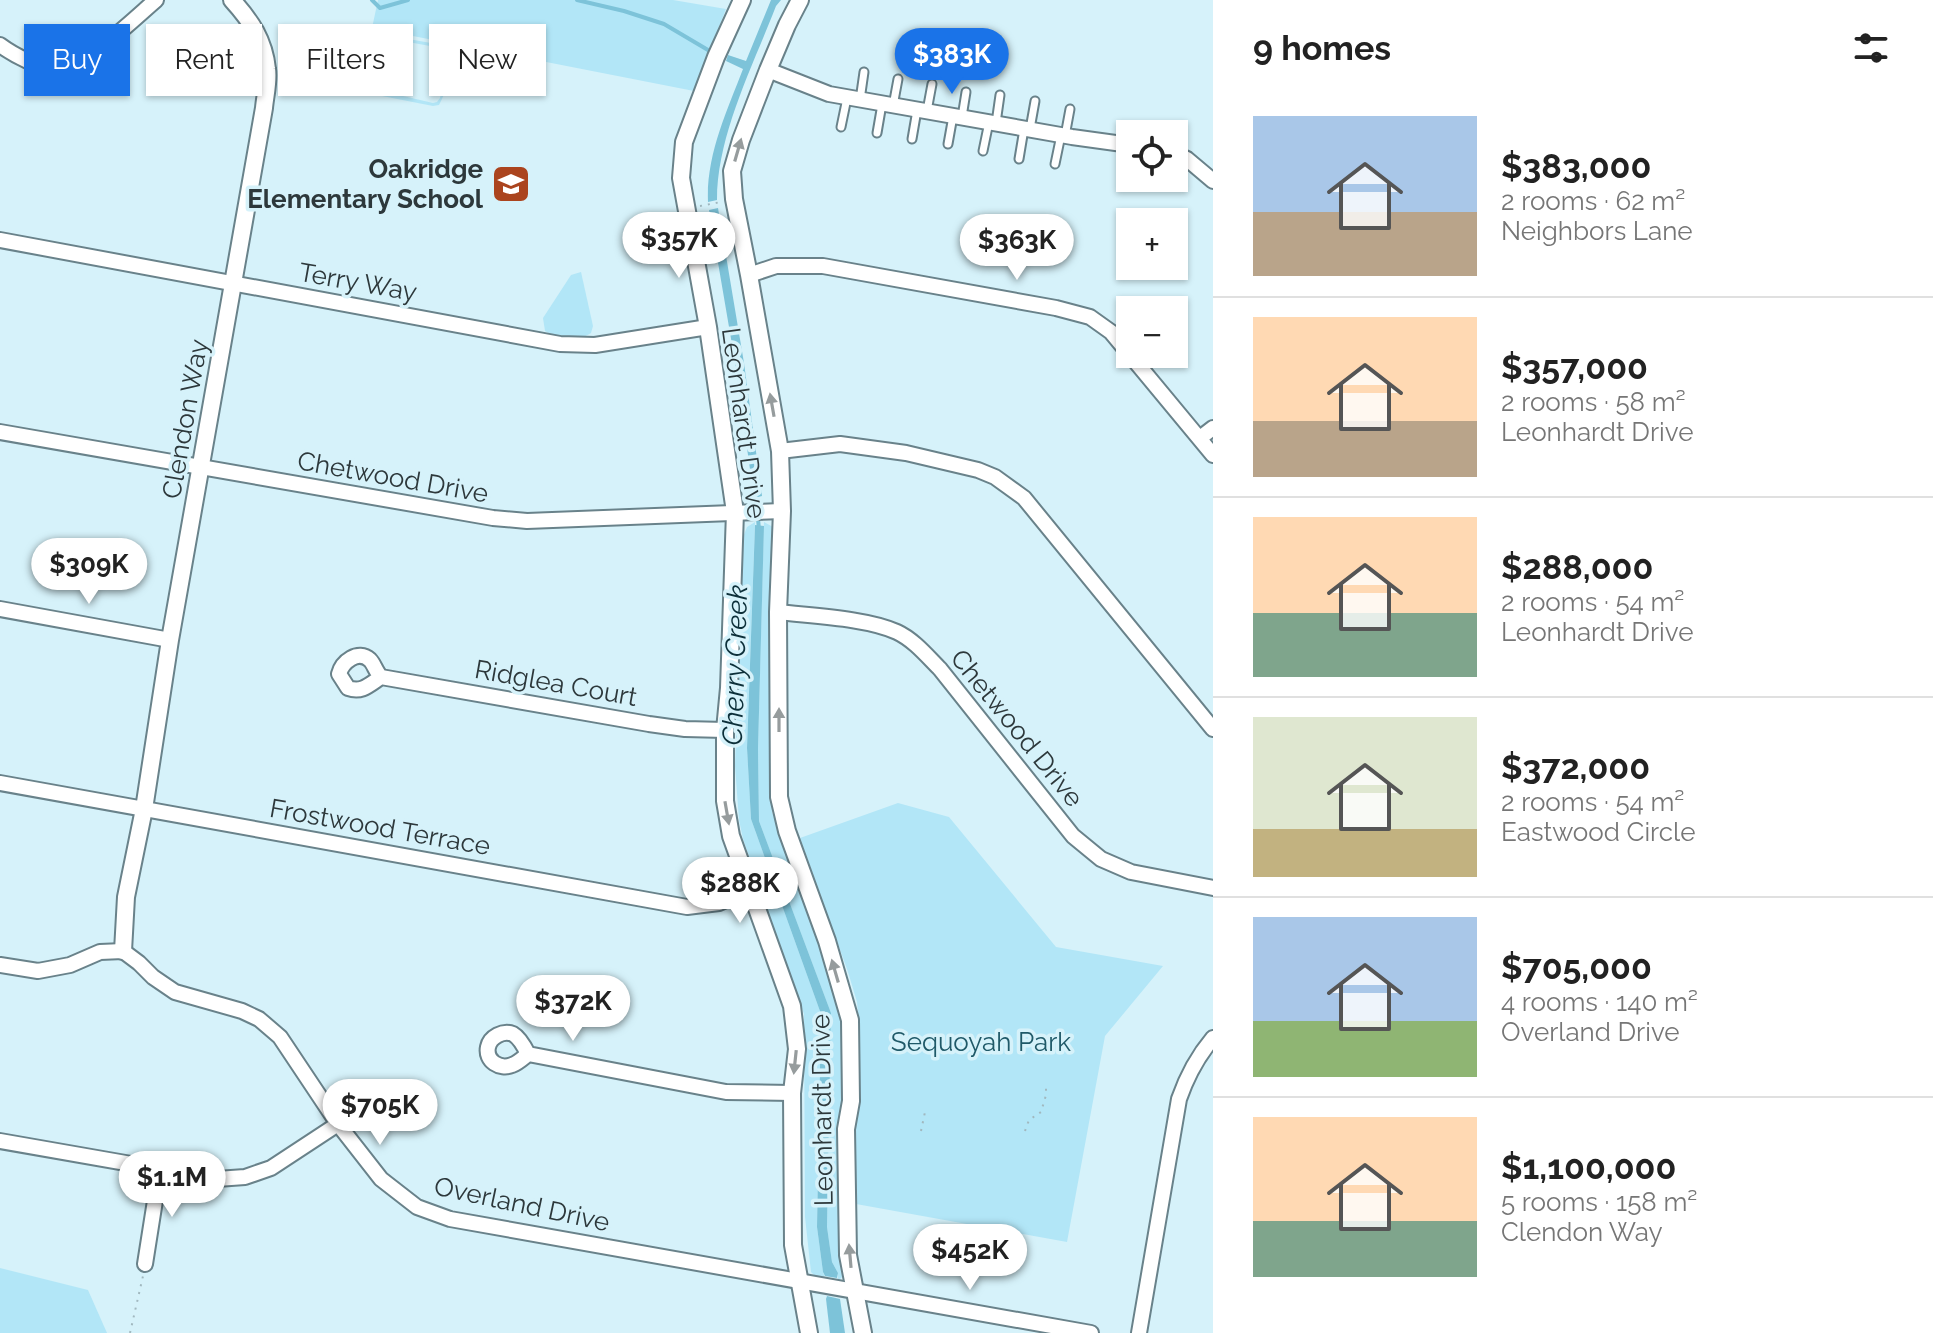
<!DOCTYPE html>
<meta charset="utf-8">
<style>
body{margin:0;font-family:Raleway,sans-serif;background:#f2f2f2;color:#222;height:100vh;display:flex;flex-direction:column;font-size:30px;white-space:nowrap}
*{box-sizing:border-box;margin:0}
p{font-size:26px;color:#767676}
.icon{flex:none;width:44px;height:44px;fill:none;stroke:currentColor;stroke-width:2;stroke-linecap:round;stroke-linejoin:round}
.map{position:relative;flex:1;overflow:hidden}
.details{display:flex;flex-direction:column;background:#fff;width:720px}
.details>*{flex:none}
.banner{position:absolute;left:24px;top:24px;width:760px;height:72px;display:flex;gap:16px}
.fabs{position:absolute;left:1116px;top:120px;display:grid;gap:16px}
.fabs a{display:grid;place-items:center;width:72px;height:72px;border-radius:0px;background:#fff;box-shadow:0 2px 6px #0004;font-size:40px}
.price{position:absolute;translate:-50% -68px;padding:0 18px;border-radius:28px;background:#fff;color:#222;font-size:26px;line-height:52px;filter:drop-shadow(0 2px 4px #0008)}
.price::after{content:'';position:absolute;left:50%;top:48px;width:24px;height:18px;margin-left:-12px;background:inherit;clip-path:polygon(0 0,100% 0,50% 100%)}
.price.active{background:#1a73e8;color:#fff}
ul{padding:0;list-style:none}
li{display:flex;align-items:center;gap:24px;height:200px;padding:0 40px}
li+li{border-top:2px solid #e0e0e0}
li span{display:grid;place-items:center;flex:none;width:224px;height:160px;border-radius:0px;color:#555}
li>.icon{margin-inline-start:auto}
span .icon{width:96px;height:96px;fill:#fffc;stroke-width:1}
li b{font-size:34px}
h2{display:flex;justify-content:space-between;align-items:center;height:96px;padding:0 40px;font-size:34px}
.tag{padding:0 28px;border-radius:0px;background:#fff;box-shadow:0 2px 6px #0004;font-size:28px;line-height:72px}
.tag.active{background:#1a73e8;color:#fff}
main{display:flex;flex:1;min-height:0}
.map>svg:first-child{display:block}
</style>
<main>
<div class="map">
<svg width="1213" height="1333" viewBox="0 0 1213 1333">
<rect width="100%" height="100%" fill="#d6f2fa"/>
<!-- green -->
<g fill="#b2e6f7" fill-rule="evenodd">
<path d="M378,0H673L726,9L694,91L372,28Z"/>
<path d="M386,35L442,45L448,48C454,61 447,92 439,105L433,106L377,95L371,92L369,83L374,44L377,39ZM386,38L441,48L446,50L449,58L440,98L437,102L433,103L373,89L372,83L377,45L379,41Z"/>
<path d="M581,272L593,326L591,333C579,342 557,338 545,331L543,318L571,275Z"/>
<path d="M755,522L747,748L751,819L821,1014L817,1227L823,1272L825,1278L815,1276L811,1272L805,1217L804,1014L743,839L739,820L735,766L743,537L747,527Z"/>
<path d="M764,522L773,527L777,538L770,731L772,812L836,990L842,1014L841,1187L847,1272L838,1281V1273L832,1262L827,1227L831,1013L759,821L758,749Z"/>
<path d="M898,803L949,817L1056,947L1163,966L1105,1036L1067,1242L856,1204L855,1128L860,1034L857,1002L848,972L800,838Z"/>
<path d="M0,1268L88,1290L107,1333H0Z"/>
</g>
<!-- water -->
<g fill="#7dc3d9">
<path d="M771,0H781L776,6C753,66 717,135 717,200L708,202C706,155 727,111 743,69L726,61L728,55L746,61Z"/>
<path d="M718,208L744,363L762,496L754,498L735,362L709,210Z"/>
<path d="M755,525L764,526L758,749L759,821L831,1013L827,1227L832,1262L838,1273L837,1278L825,1276L823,1272L817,1227L821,1014L751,819L747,748Z"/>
<path d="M827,1296L840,1299L845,1333H830L826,1299Z"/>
</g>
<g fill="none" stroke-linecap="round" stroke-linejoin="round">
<!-- stream -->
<g stroke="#7dc3d9" stroke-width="4">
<path d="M372,0L380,8L408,0"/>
<path d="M577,0L624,11L664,24L708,50"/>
<path d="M756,495L759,530"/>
</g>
<!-- service casing -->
<g stroke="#69828a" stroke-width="11">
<g id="service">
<path d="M860,100L864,72"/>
<path d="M893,106L898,79"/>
<path d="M927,111L932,84"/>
<path d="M962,117L966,92"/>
<path d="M996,123L1000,95"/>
<path d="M841,127L847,98"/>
<path d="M1030,129L1035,101"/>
<path d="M877,133L882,104"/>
<path d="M1065,136L1070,109"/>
<path d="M912,139L917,110"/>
<path d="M948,144L953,116"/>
<path d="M983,151L989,122"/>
<path d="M1019,159L1024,129"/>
<path d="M1055,164L1061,135"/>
</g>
</g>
<!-- minor casing -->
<g stroke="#69828a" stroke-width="18">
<g id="minor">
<path d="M0,45C12,54 43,71 58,69C86,66 134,19 156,0"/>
<path d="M768,70L829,94L1072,137L1130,145"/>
<path d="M1174,153L1187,159L1213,181"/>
<path d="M0,240L560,344L595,345L708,327"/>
<path d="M749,275L776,266H823L1056,308L1090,317L1111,332L1213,455"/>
<path d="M0,432L493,518L527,521L782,511"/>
<path d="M1200,438L1213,428"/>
<path d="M780,451L840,444L906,453L978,470L995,477L1024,498L1213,729"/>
<path d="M0,609L170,640"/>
<path d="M778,612C811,616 867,618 897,632C914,640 927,656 940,669L1073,836L1101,859L1131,872L1213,888"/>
<path d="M381,677C369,685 362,693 348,688L339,674C342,662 358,649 370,660C374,664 376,672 381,677L649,724L685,729L725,730"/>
<path d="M0,783L687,907L719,903L749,890"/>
<path d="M0,965L38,971L70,965L100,952L123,951L139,963L153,977L175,992L242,1011L259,1019L280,1037L338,1124L381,1179L417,1207L450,1219L1091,1333"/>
<path d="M528,1054C523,1058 518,1063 512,1065C500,1070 485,1061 488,1047C490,1037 503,1030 513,1034C520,1038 525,1048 528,1054L726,1092L792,1093"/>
<path d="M0,1141L217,1179L245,1177L271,1168L338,1124"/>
<path d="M145,1264L160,1169"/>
<path d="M1139,1333L1179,1099C1187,1076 1197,1057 1213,1038"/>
</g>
</g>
<!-- tertiary casing -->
<g stroke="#69828a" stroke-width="20">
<g id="tertiary">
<path d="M742,0L716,57L684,142L681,178L708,327L735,512L729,688L725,730V801L731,836L792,1006L797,1049L792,1093L793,1245L809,1333"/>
<path d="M800,0L787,25L768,70L741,140L732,171L734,199L749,275L780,451L782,511L778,612L779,797L787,831L827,941L850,1020L851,1101L846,1129L848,1255L863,1333"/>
<path d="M123,951L126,897L144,809L170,640L264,108C265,96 269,81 267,69C264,40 251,21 232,0"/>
</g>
</g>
<!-- path -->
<g stroke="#a1b8bf" stroke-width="2" stroke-dasharray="2 6" stroke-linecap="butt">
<path d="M700,206L721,202"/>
<path d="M921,1131L925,1112"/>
<path d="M1025,1131L1029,1120L1041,1112L1046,1095V1086"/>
<path d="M130,1333L143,1276"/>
</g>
<!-- service -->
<use href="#service" stroke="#fff" stroke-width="7"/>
<!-- minor -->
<use href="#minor" stroke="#fff" stroke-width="14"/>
<!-- tertiary -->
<use href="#tertiary" stroke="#fff" stroke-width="16"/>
</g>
<!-- one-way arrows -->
<defs><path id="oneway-solid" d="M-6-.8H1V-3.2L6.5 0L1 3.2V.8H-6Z" transform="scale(2)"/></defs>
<g fill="#969c9d">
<use href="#oneway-solid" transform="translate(738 150) rotate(-74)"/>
<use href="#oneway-solid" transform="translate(772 405) rotate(-100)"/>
<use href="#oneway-solid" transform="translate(779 720) rotate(-90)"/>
<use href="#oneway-solid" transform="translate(727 813) rotate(80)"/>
<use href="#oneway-solid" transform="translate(835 971) rotate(-106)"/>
<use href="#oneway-solid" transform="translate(795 1062) rotate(96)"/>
<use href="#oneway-solid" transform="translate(850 1256) rotate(-95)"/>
</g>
<!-- icons -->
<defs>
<g id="school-square" transform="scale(2)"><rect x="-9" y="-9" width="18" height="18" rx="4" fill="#ab441e" stroke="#d6f2fa"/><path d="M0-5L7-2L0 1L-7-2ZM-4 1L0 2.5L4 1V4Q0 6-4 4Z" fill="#fff"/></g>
</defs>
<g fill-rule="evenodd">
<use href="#school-square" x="511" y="184"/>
</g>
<g text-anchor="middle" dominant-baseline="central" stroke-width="7" stroke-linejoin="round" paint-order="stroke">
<!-- poi labels -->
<g font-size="26" font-weight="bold" fill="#2d383b" stroke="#d6f2fa" text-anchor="end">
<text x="483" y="169">Oakridge<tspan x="483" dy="30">Elementary School</tspan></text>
</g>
<!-- street labels -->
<g font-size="26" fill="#2d383b" stroke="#d6f2fa">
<text transform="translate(358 282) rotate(10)">Terry Way</text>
<text transform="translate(185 419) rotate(-80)">Clendon Way</text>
<text transform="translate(744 423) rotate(82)">Leonhardt Drive</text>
<text transform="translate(393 477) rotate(10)">Chetwood Drive</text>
<text transform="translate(556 683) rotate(10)">Ridglea Court</text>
<text transform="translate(1017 728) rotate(51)">Chetwood Drive</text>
<text transform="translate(380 827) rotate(10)">Frostwood Terrace</text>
<text transform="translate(822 1110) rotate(-91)">Leonhardt Drive</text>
<text transform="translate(522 1204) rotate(12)">Overland Drive</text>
</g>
<!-- park labels -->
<g font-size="26" fill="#1f5968" stroke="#d6f2fa">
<text x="981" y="1042">Sequoyah Park</text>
</g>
<!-- water labels -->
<g font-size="28" font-style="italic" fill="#0c2f39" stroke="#d6f2fa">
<text transform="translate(735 665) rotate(-88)">Cherry Creek</text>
</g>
</g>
</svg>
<div class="fabs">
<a><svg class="icon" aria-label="locate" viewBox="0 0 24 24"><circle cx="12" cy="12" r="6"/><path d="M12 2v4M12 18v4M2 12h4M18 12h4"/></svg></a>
<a>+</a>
<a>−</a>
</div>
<b class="price active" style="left:952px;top:96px">$383K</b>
<b class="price" style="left:679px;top:280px">$357K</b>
<b class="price" style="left:1017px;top:282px">$363K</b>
<b class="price" style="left:89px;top:606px">$309K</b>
<b class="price" style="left:740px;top:925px">$288K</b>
<b class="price" style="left:573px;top:1043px">$372K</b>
<b class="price" style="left:380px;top:1147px">$705K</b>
<b class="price" style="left:172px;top:1219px">$1.1M</b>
<b class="price" style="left:970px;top:1292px">$452K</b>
<div class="banner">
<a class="tag active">Buy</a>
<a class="tag">Rent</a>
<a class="tag">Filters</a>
<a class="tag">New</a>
</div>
</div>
<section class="details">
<h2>9 homes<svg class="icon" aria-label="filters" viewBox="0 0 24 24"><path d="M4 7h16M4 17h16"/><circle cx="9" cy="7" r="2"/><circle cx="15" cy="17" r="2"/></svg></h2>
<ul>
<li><span style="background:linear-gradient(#a9c7e8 60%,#b9a48a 0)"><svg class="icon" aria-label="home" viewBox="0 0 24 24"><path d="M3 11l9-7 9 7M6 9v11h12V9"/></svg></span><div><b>$383,000</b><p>2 rooms · 62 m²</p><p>Neighbors Lane</p></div></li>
<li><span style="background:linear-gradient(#ffd9b3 65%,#b9a48a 0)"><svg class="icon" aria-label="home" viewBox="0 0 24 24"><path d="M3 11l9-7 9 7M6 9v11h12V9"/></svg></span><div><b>$357,000</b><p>2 rooms · 58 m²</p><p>Leonhardt Drive</p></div></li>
<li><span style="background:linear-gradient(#ffd9b3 60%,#7fa58c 0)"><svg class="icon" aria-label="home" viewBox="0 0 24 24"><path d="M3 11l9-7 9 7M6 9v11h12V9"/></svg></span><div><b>$288,000</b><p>2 rooms · 54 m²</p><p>Leonhardt Drive</p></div></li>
<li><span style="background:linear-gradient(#dfe7d0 70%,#c2b280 0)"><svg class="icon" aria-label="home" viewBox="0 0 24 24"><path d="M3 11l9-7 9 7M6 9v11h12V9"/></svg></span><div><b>$372,000</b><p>2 rooms · 54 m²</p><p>Eastwood Circle</p></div></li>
<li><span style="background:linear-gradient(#a9c7e8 65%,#8fb573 0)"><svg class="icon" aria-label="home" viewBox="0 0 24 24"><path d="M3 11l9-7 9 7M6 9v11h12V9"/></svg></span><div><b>$705,000</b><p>4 rooms · 140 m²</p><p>Overland Drive</p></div></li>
<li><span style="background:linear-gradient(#ffd9b3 65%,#7fa58c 0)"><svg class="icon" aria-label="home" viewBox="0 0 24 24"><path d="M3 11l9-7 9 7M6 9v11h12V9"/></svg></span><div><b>$1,100,000</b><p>5 rooms · 158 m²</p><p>Clendon Way</p></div></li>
</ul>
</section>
</main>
